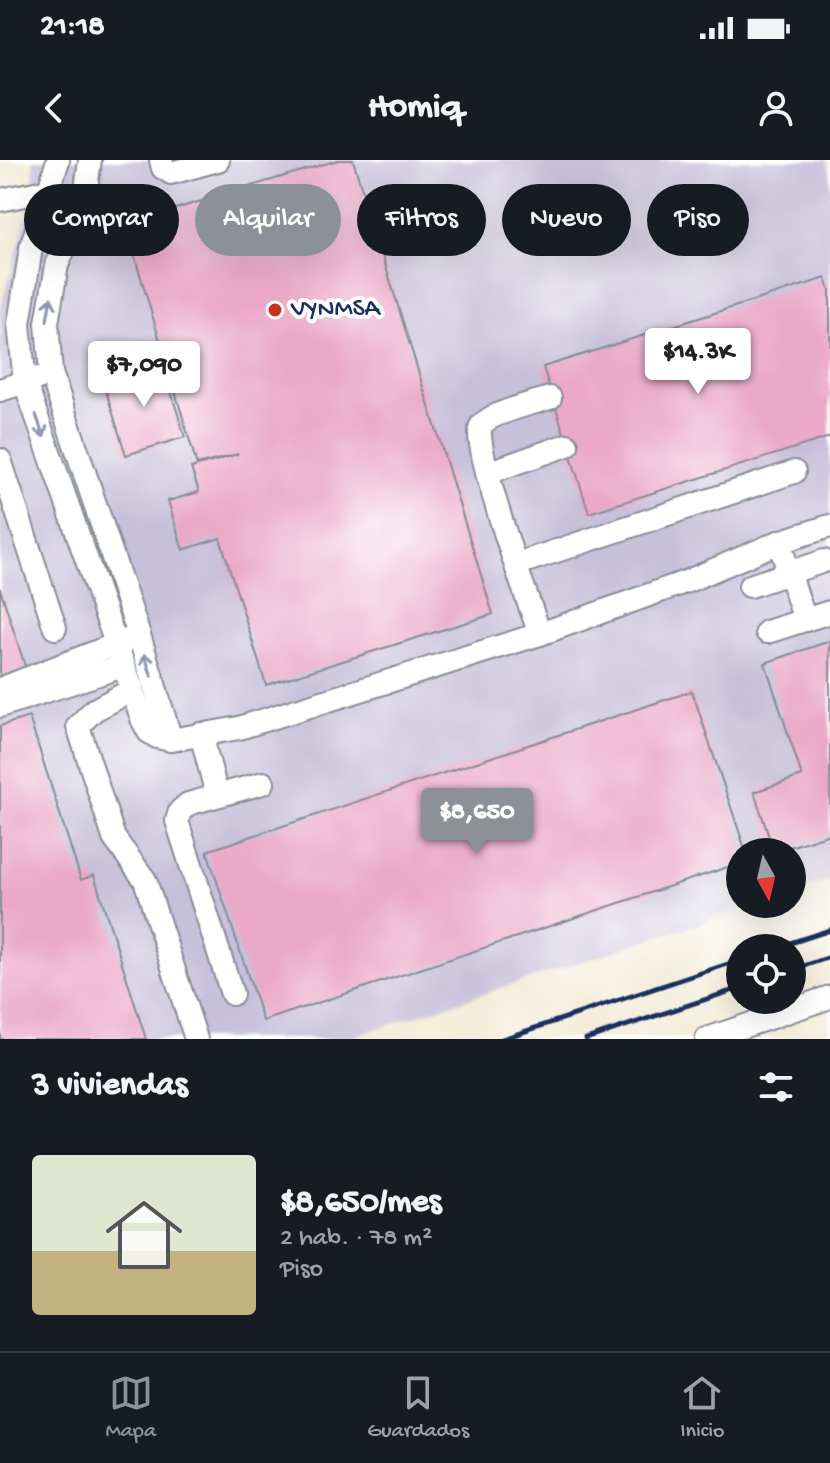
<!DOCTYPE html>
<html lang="es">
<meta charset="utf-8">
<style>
body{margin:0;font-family:"Gochi Hand",sans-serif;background:#20242c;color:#f1f3f6;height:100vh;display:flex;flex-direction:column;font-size:30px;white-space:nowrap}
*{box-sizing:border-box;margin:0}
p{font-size:26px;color:#9ea1a6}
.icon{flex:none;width:44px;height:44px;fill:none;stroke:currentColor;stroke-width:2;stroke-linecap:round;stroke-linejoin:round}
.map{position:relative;height:879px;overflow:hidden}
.details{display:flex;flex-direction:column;background:#171b24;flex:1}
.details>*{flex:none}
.banner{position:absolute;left:24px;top:24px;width:782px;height:72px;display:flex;gap:16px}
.needle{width:52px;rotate:172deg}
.buttons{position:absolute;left:726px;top:678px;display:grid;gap:16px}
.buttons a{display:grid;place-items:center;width:80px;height:80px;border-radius:50%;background:#171b24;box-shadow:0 8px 32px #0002;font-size:40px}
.price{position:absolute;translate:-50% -68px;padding:0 18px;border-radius:8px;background:#fff;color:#222;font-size:26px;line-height:52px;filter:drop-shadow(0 2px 4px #0008)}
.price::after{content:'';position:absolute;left:50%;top:48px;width:24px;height:18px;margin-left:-12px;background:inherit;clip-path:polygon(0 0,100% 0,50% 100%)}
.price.on{background:#8c9099;color:#fff}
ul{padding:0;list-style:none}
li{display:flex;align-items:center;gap:24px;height:200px;padding:0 32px}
li span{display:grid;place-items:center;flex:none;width:224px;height:160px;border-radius:8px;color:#555}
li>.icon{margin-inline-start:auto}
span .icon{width:96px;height:96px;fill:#fffc;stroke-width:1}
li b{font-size:34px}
h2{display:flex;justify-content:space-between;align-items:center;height:96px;padding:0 32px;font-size:34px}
.chip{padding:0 28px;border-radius:36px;background:#171b24;box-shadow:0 8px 32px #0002;font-size:28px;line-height:72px}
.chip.on{background:#8c9099;color:#fff}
.status{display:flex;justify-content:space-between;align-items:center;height:56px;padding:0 40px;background:#171b24;direction:ltr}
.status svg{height:22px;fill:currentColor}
header{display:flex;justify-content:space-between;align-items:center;height:104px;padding:0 32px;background:#171b24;font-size:36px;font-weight:700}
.menu{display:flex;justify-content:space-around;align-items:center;height:112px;border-top:2px solid #363941;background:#171b24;font-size:22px;color:#9ea1a6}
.menu a{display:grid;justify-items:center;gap:4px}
.menu .on{color:#8c9099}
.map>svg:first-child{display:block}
</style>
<div class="status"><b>21:18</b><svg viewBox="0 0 49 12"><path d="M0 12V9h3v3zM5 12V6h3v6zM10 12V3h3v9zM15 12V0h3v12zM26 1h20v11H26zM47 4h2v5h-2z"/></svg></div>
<header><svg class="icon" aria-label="back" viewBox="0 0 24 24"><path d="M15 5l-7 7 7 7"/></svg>Homiq<svg class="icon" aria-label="person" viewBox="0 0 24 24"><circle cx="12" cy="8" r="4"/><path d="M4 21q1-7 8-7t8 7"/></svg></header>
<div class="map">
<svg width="830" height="879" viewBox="0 0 830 879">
<rect width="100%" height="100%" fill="#fff"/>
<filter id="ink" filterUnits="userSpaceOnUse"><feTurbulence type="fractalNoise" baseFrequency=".0125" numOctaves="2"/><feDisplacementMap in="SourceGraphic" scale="16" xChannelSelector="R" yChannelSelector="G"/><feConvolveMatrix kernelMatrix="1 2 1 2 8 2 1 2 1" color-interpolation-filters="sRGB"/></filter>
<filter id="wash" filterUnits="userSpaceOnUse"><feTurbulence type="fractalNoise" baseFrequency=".006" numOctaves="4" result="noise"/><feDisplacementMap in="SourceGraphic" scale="32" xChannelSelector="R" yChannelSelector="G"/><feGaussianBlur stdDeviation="1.8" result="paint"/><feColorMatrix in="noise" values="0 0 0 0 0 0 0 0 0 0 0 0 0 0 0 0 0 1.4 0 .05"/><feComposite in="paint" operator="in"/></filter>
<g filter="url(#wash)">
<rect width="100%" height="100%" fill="#f1e9d1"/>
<!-- industrial -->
<path fill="#c7c0d9" d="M33,0H826L830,14V720L792,733V692H740V744H758L345,879H0V150L35,28Z"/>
<g id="blocks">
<!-- building -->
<g fill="#eaa9c8">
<path d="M338,0H353L493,454L266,525L220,378L183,390L168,341L199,332L191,308L238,294L197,305L125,64Z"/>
<path d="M826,118L830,130V277L589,353L543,207Z"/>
<path d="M162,203L185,277L126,295L103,222Z"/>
<path d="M0,428L27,512L0,521Z"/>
<path d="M830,481V674L774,692L754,632L802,616L765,503Z"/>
<path d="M692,531L746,692H740V703L263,861L207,691Z"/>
<path d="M29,557L81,720L94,715L146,879H0V566Z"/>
</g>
</g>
</g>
<g filter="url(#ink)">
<use href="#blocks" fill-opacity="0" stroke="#868c98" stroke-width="2"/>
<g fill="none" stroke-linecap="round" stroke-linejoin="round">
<!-- minor casing -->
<g stroke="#868c98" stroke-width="26">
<g id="minor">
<path d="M58,0L31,88L19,164L25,223L143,561L149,572L157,577L171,580L239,568L540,474L688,421L779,382L805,460"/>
<path d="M90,0L84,43L57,105L47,163L51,213L139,475L171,580"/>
<path d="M161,0L163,8L171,13L218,0"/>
<path d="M0,40L50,30"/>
<path d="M0,230L38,218"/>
<path d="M0,300L55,468"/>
<path d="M487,313L567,285"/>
<path d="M779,382L830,366"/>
<path d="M517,404L794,312"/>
<path d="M750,426L824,401"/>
<path d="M767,472L830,452"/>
<path d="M540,474C530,447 471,283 481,266C488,254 536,242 550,238"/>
<path d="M0,529L127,480"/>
<path d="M132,530L94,550L78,566L114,678L145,720L196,879"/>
<path d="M0,546L123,506"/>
<path d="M201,574L217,635"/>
<path d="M232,834L177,661L180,651L188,644L263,623"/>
<path d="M707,879L830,837"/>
</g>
</g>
<!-- minor -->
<use href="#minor" stroke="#fff" stroke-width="22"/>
<!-- rail -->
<g stroke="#1b2f5e" stroke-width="5">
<path d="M775,788L830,770"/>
<path d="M792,810L830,797"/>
<path d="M502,879L740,800"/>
<path d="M586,879L740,828"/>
</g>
</g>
<!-- one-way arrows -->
<defs><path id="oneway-shaft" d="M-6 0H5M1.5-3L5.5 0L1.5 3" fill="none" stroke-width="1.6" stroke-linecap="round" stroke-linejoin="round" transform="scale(2)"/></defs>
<g stroke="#8d97ae">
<use href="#oneway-shaft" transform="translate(49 149) rotate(-80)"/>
<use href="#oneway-shaft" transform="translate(40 266) rotate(71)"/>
<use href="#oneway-shaft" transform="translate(148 505) rotate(-108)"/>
</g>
</g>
<!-- markers -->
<circle fill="#c8321e" stroke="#fff" stroke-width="3" cx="275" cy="150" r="8"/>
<g text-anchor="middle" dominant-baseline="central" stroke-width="8" stroke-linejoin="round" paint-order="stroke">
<!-- poi labels -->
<g font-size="26" fill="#1b2f5e" stroke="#fff" text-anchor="start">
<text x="291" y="150">VYNMSA</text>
</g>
</g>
</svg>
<div class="buttons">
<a><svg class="needle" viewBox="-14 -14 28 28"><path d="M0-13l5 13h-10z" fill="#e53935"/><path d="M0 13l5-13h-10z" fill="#9ea1a6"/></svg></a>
<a><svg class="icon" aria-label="locate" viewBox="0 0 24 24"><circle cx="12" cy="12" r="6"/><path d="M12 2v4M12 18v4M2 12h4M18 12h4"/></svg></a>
</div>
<b class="price" style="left:698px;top:236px">$14.3K</b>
<b class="price" style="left:144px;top:249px">$7,090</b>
<b class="price on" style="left:477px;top:696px">$8,650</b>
<div class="banner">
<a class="chip">Comprar</a>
<a class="chip on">Alquilar</a>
<a class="chip">Filtros</a>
<a class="chip">Nuevo</a>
<a class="chip">Piso</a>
</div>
</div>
<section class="details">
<h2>3 viviendas<svg class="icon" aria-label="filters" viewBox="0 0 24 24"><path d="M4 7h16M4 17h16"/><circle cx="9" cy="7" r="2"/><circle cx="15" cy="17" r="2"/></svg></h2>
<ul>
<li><span style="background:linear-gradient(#dfe7d0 60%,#c2b280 0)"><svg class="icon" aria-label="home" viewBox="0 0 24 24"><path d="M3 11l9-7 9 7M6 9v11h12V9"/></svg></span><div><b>$8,650/mes</b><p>2 hab. · 78 m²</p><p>Piso</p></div></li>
</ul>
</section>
<nav class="menu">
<a class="on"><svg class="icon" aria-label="map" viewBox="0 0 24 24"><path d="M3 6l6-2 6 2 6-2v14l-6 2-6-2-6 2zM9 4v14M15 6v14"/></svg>Mapa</a>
<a><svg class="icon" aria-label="saved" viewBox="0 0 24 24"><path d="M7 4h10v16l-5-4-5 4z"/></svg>Guardados</a>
<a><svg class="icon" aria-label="home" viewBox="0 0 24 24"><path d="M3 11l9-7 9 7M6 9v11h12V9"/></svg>Inicio</a>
</nav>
